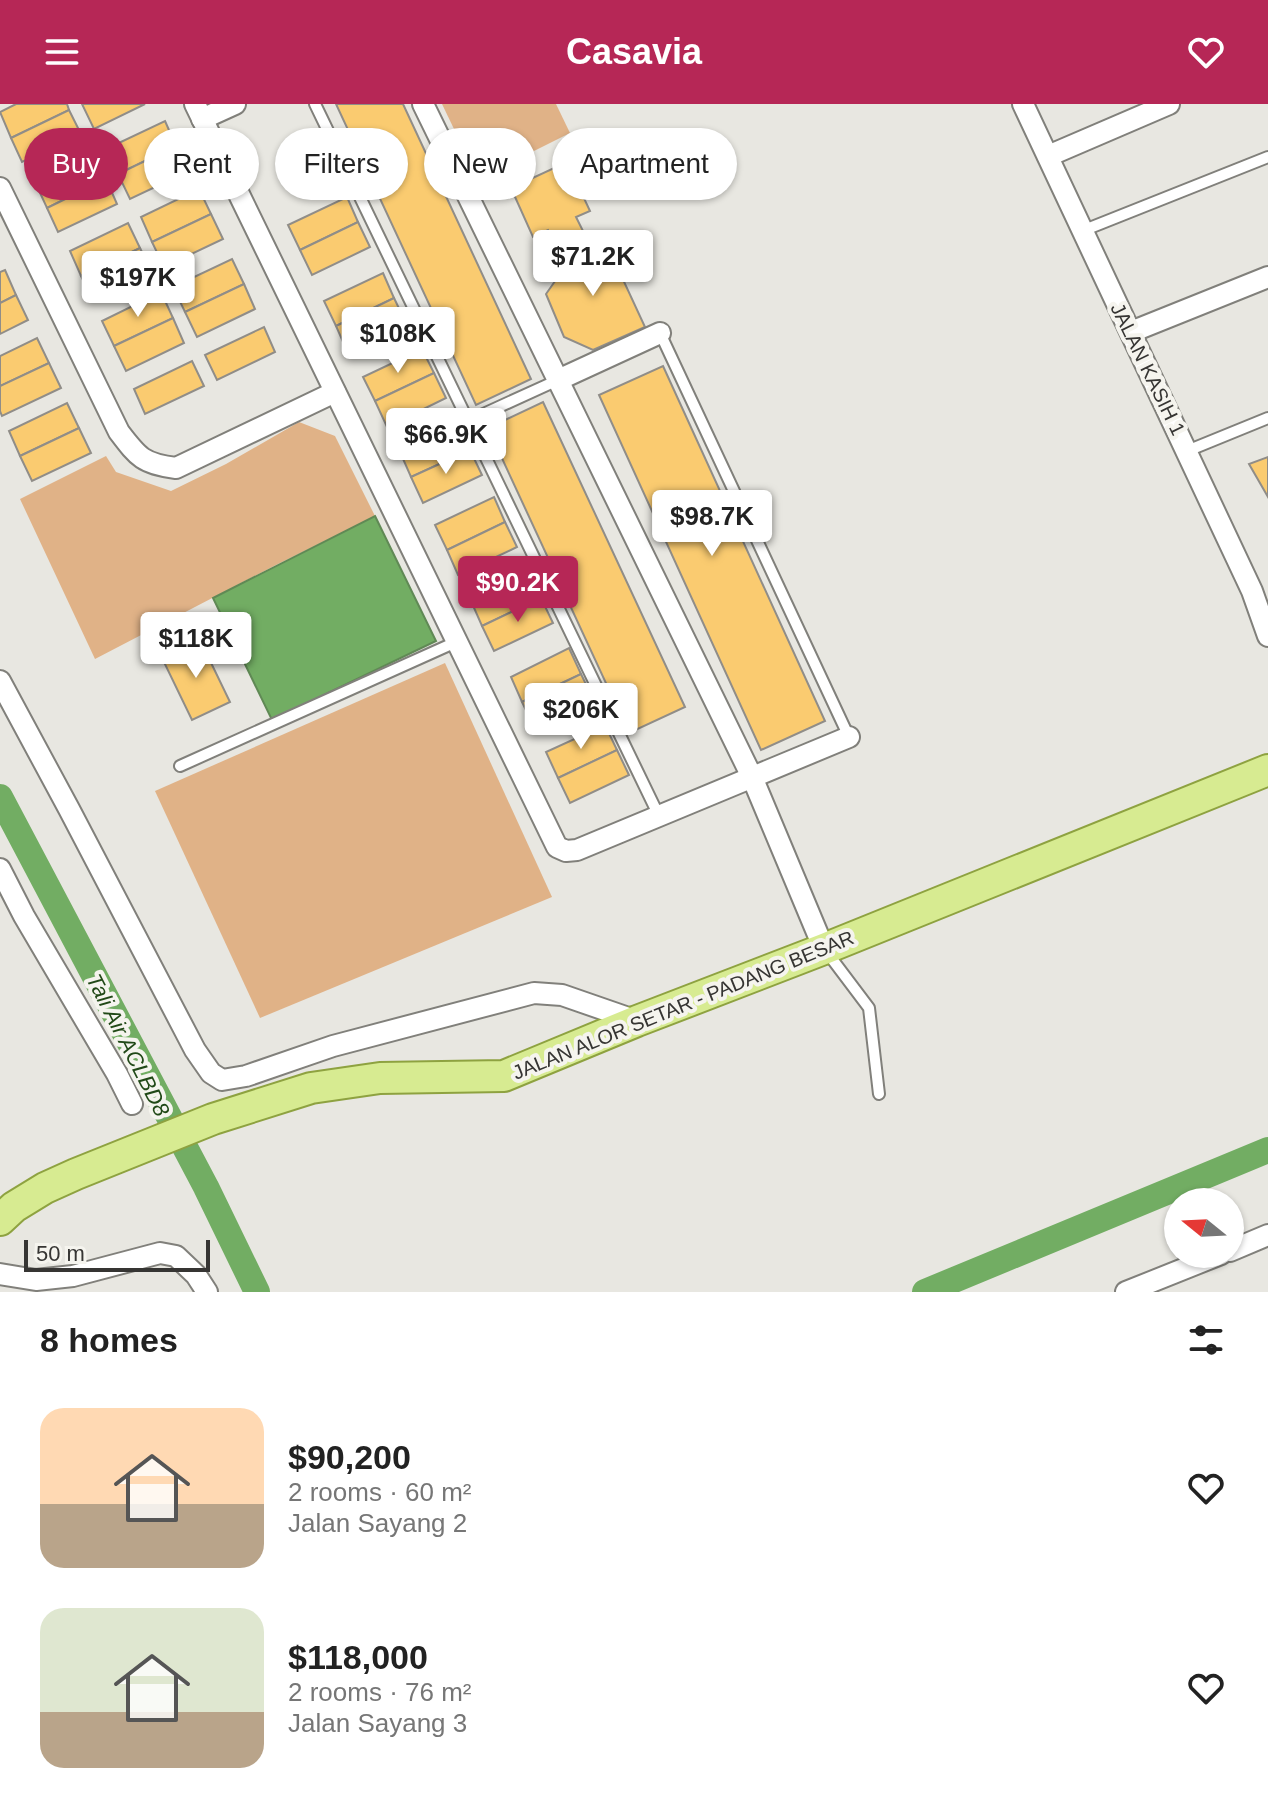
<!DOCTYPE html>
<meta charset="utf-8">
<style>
body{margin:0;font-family:Helvetica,sans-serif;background:#f6f6f6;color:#222;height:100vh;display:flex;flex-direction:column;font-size:30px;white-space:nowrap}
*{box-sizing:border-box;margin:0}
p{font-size:26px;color:#767676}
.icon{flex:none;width:44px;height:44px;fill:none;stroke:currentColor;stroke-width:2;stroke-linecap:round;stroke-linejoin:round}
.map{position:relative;height:1188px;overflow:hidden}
.panel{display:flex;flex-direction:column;background:#fff;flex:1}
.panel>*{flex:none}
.hud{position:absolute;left:24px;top:24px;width:800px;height:72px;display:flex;gap:16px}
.needle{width:52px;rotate:288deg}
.controls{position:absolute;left:1164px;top:1084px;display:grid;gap:16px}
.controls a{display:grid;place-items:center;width:80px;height:80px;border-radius:50%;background:#fff;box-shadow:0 2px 6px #0004;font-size:40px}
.scale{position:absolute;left:24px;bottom:20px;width:186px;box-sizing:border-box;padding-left:8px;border:4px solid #363533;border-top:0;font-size:22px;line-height:28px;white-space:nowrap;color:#363533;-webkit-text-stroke:6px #f5f4ee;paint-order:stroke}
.price{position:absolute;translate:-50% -68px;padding:0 18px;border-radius:8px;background:#fff;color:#222;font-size:26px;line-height:52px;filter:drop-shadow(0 2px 4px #0008)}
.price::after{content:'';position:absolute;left:50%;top:48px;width:24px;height:18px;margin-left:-12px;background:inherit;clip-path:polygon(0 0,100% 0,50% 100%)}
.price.on{background:#b62756;color:#fff}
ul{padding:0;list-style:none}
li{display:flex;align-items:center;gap:24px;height:200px;padding:0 40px}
li span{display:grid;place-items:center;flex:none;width:224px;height:160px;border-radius:24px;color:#555}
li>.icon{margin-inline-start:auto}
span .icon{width:96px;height:96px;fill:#fffc;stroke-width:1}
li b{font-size:34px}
h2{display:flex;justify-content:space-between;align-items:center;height:96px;padding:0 40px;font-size:34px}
.tag{padding:0 28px;border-radius:36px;background:#fff;box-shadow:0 2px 6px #0004;font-size:28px;line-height:72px}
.tag.on{background:#b62756;color:#fff}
header{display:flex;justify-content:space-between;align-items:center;height:104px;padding:0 40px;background:#b62756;color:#fff;font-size:36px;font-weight:700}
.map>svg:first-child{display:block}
</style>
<header><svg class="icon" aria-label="menu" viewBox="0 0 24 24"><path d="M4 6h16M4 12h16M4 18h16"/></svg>Casavia<svg class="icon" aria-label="heart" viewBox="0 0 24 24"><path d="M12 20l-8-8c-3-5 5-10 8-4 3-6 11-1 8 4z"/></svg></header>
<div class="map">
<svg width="1268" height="1188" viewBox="0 0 1268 1188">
<rect width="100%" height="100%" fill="#e8e7e1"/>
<!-- green -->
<g fill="#e0b287">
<path d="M442,0H556L570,29L478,75Z"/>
<path d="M299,318L335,332L375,412L274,462L95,555L20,395L106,352L116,368L171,387L226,360Z"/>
<path d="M445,559L552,793L260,914L155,687Z"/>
</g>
<!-- water -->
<path fill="#72ad63" stroke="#608955" stroke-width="2" d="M375,412L436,537L272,616L213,494Z"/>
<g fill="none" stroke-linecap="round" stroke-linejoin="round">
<!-- canal -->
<g stroke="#72ad63" stroke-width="26">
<path d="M0,693L206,1083L257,1188"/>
<path d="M925,1188L1268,1046"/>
</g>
</g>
<!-- building -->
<g fill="#facb70" stroke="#908d88" stroke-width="2">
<path d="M16,0H67L69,6L11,34L0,8Z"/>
<path d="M82,0H145L94,25Z"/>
<path d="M336,0H403L531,275L476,301Z"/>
<path d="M69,6L81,30L22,58L11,34Z"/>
<path d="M165,17L176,42L118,70L106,45Z"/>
<path d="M176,42L189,67L130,95L118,70Z"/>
<path d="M94,50L106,75L47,104L35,78Z"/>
<path d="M567,58L590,107L576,113L583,127L555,139L548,126L533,133L511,84Z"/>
<path d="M106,75L117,100L58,128L47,104Z"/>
<path d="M199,85L211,110L152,138L141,113Z"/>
<path d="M347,93L358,118L300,146L288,121Z"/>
<path d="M211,110L223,135L164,163L152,138Z"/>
<path d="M358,118L370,143L312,171L300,146Z"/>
<path d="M128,119L140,144L81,172L70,147Z"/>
<path d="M601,128L645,223L593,246L564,233L546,190L586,133Z"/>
<path d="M140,144L152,169L93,197L81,172Z"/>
<path d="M232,155L244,180L185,208L173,183Z"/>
<path d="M5,166L16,191L0,199V168Z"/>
<path d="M383,169L394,194L336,222L324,197Z"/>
<path d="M244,180L255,205L197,233L185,208Z"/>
<path d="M161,188L173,214L114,242L102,217Z"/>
<path d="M16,191L28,216L0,230V199Z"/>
<path d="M394,194L406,219L347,247L336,222Z"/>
<path d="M173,214L184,239L126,267L114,242Z"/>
<path d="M264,223L275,248L217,276L205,251Z"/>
<path d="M37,234L49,259L0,282V252Z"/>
<path d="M422,245L434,269L375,297L363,273Z"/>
<path d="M192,257L204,282L145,310L134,285Z"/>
<path d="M49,259L61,284L2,312L0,307V282Z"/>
<path d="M663,262L825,617L761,646L599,291Z"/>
<path d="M434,269L446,294L387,323L375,297Z"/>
<path d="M543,298L685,603L629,629L488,324Z"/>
<path d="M67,299L79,324L20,352L9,327Z"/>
<path d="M458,320L470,346L411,373L400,348Z"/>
<path d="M79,324L91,349L32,377L20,352Z"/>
<path d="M470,346L482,371L423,399L411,373Z"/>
<path d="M1268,353V393L1249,360Z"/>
<path d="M494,393L505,418L447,446L435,421Z"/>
<path d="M505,418L517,443L458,471L447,446Z"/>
<path d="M529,469L541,494L482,522L471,497Z"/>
<path d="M541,494L553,519L494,547L482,522Z"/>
<path d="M200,536L230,598L192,616L162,554Z"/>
<path d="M569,544L581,570L522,598L511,573Z"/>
<path d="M581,570L593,595L534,623L522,598Z"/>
<path d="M605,621L617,646L558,674L546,648Z"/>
<path d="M617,646L629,671L570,699L558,674Z"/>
</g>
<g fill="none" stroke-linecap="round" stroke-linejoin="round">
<!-- service casing -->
<g stroke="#81807b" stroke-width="14">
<g id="service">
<path d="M315,0L659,712"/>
<path d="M1082,127L1268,53"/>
<path d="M660,229L849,633"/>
<path d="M468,317L558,276"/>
<path d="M1187,347L1268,314"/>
<path d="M180,662L456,538"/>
<path d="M826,847L869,904L879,990"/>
</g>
</g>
<!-- minor casing -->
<g stroke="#81807b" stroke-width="24">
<g id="minor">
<path d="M195,0L557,743L566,747L577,746L849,633"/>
<path d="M423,0L752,673L824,845"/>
<path d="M1023,0L1252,487L1268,532"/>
<path d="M202,15L235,0"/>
<path d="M1048,52L1169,0"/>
<path d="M0,84L119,328C138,353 143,360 176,364L335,288"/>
<path d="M1131,228L1268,173"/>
<path d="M558,276L660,229"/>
<path d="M0,577L69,705L195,946L211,969L222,976L246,972L333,942L534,889L562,891L637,917"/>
<path d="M0,765L24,812L117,970L132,1000"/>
<path d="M1230,1147L1268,1131"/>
<path d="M0,1170L36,1176L73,1172L160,1149L176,1152L196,1171L207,1188"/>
<path d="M1126,1188L1221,1150"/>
</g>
</g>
<!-- primary casing -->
<g stroke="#8ea240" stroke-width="34">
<path id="primary" d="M0,1116L14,1103L45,1084L76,1070L213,1015L311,984L380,974L504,972L637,917L824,845L1268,666"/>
</g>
<!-- service -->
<use href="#service" stroke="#fff" stroke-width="10"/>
<!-- minor -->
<use href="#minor" stroke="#fff" stroke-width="20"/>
<!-- primary -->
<use href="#primary" stroke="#d7eb91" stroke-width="30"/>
</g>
<g text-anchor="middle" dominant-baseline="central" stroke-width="8" stroke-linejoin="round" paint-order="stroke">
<!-- street labels -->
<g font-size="20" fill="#363533" stroke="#f5f4ee">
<text transform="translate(1148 265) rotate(64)">JALAN KASIH 1</text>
<text transform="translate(683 901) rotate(-22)">JALAN ALOR SETAR - PADANG BESAR</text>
</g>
<!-- water labels -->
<g font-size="22" font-style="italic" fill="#214917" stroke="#f5f4ee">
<text transform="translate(128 941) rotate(63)">Tali Air ACLBD8</text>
</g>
</g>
</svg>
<div class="controls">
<a><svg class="needle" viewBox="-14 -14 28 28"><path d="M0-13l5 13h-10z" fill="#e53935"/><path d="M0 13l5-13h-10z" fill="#767676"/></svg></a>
</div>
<div class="scale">50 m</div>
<b class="price" style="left:593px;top:194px">$71.2K</b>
<b class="price" style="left:138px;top:215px">$197K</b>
<b class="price" style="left:398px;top:271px">$108K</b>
<b class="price" style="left:446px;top:372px">$66.9K</b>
<b class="price" style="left:712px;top:454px">$98.7K</b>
<b class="price on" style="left:518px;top:520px">$90.2K</b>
<b class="price" style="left:196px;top:576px">$118K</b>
<b class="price" style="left:581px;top:647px">$206K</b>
<div class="hud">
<a class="tag on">Buy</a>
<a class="tag">Rent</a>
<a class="tag">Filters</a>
<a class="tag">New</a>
<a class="tag">Apartment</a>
</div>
</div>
<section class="panel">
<h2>8 homes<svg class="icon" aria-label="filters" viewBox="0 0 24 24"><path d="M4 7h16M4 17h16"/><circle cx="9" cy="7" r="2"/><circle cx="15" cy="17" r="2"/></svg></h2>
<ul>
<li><span style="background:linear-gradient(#ffd9b3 60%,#b9a48a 0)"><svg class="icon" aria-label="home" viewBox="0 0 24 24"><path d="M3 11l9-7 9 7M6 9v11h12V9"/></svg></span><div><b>$90,200</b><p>2 rooms · 60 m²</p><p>Jalan Sayang 2</p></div><svg class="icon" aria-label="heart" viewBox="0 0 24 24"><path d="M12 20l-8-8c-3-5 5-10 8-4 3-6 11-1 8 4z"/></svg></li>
<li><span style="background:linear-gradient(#dfe7d0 65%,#b9a48a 0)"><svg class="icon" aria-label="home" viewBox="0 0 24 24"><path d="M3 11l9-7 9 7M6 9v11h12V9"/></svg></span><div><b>$118,000</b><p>2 rooms · 76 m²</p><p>Jalan Sayang 3</p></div><svg class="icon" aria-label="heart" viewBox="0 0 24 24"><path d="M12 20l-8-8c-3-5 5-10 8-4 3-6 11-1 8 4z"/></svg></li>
</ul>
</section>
